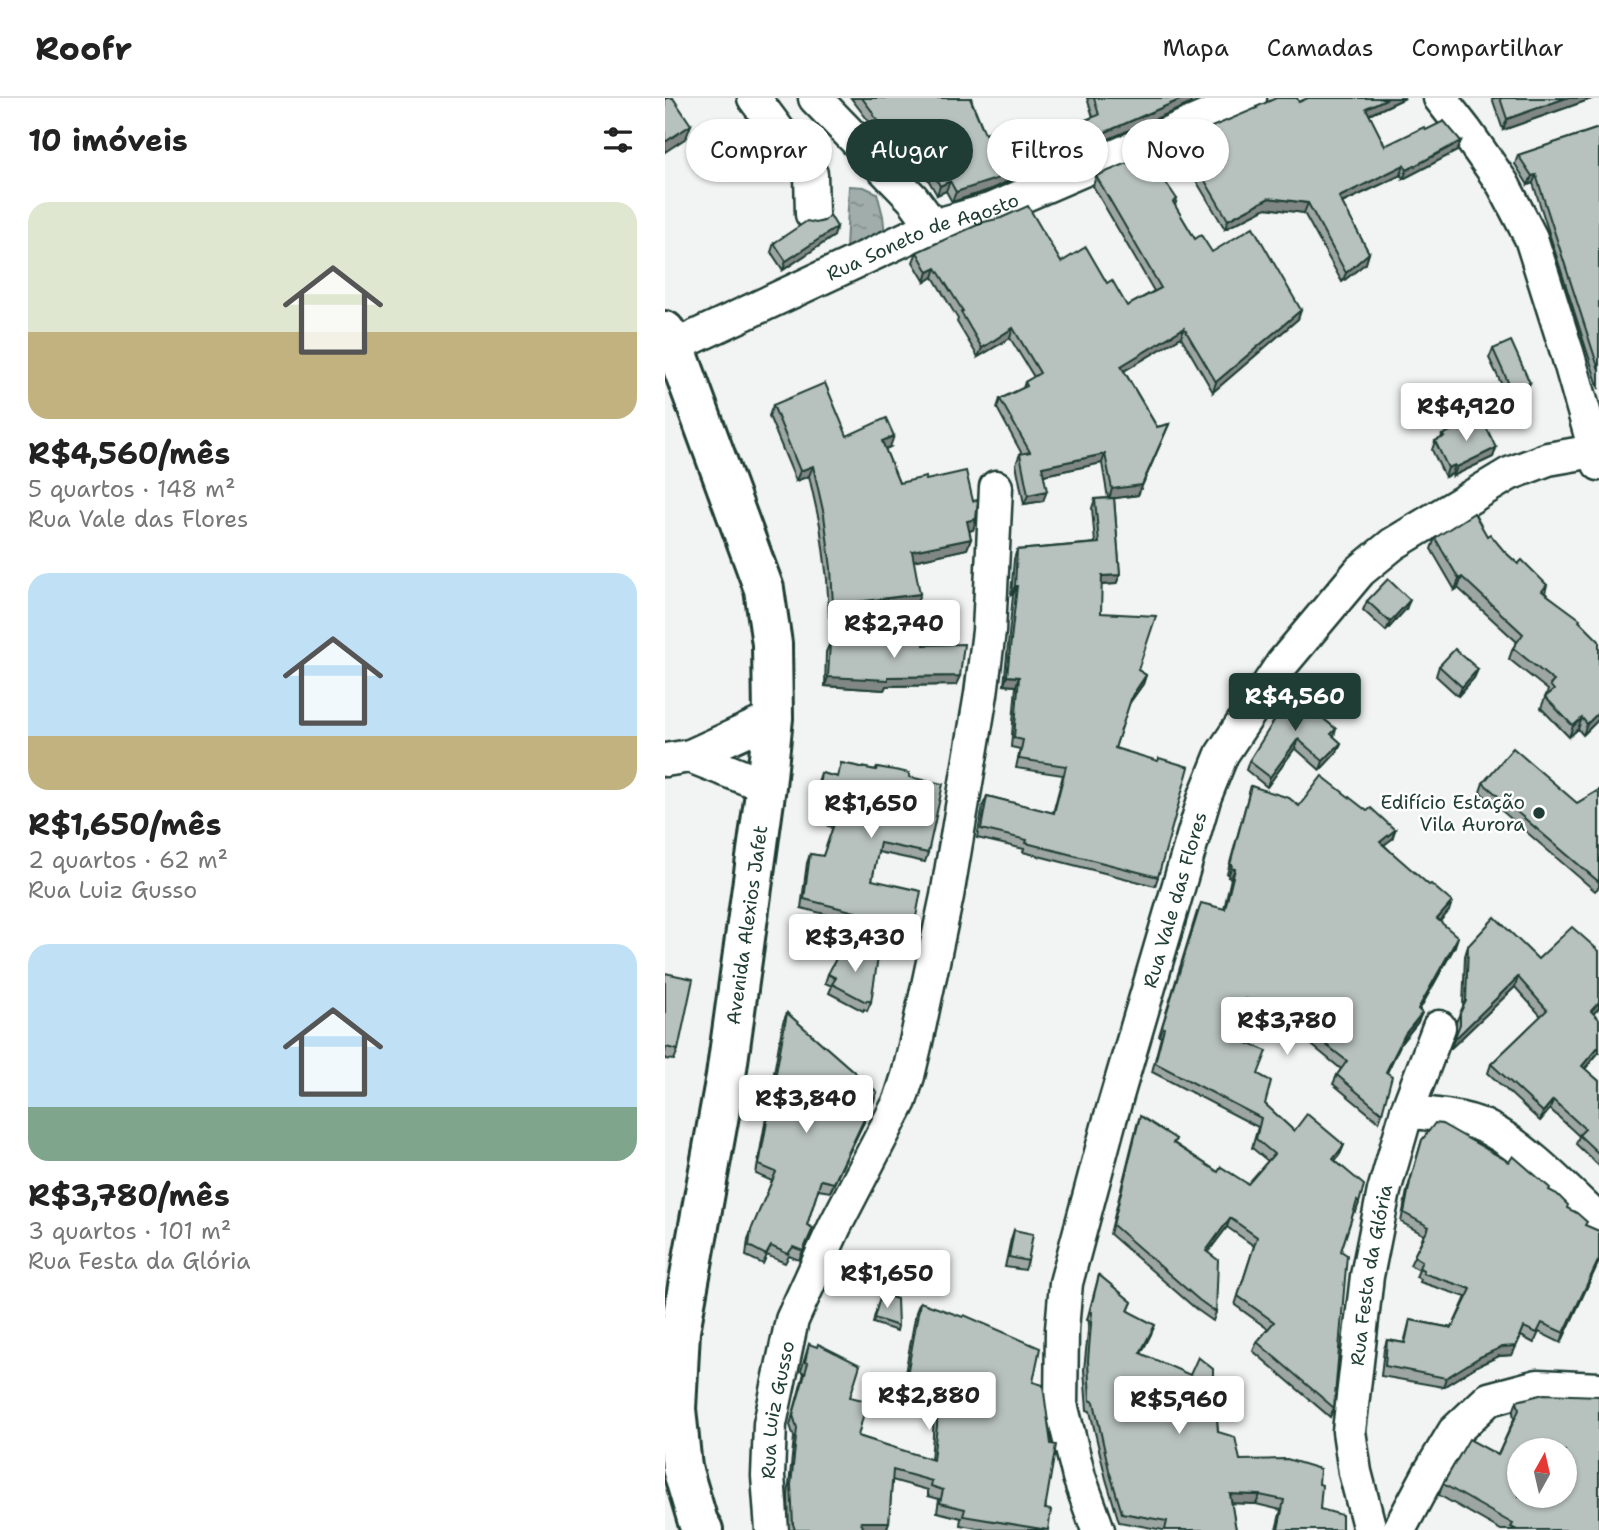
<!DOCTYPE html>
<html lang="pt">
<meta charset="utf-8">
<style>
body{margin:0;font-family:"Shantell Sans",sans-serif;background:#f6f6f6;color:#222;height:100vh;display:flex;flex-direction:column;font-size:26px;white-space:nowrap}
*{box-sizing:border-box;margin:0}
p{font-size:23px;color:#767676}
.icon{flex:none;width:38px;height:38px;fill:none;stroke:currentColor;stroke-width:2;stroke-linecap:round;stroke-linejoin:round}
.map{position:relative;flex:1;overflow:hidden}
.panel{display:flex;flex-direction:column;background:#fff;width:665px}
.panel>*{flex:none}
.hud{position:absolute;left:21px;top:21px;width:665px;height:63px;display:flex;gap:14px}
.needle{width:46px;rotate:8deg}
.tools{position:absolute;left:842px;top:1340px;display:grid;gap:14px}
.tools a{display:grid;place-items:center;width:70px;height:70px;border-radius:50%;background:#fff;box-shadow:0 2px 5px #0004;font-size:35px}
.price{position:absolute;translate:-50% -60px;padding:0 16px;border-radius:7px;background:#fff;color:#222;font-size:23px;line-height:46px;filter:drop-shadow(0 2px 4px #0008)}
.price::after{content:'';position:absolute;left:50%;top:42px;width:21px;height:16px;margin-left:-10px;background:inherit;clip-path:polygon(0 0,100% 0,50% 100%)}
.price.active{background:#1f3d34;color:#fff}
ul{padding:0;list-style:none}
li{display:grid;align-content:center;gap:14px;height:371px;padding:0 28px}
li span{display:grid;place-items:center;height:217px;border-radius:21px;color:#555}
li>.icon{margin-inline-start:auto}
span .icon{width:126px;height:126px;fill:#fffc;stroke-width:1}
li b{font-size:30px}
h2{display:flex;justify-content:space-between;align-items:center;height:84px;padding:0 28px;font-size:30px}
.chip{padding:0 24px;border-radius:32px;background:#fff;box-shadow:0 2px 5px #0004;font-size:24px;line-height:63px}
.chip.active{background:#1f3d34;color:#fff}
header{display:flex;align-items:center;gap:42px;box-sizing:border-box;height:98px;padding:0 35px;background:#fff;border-bottom:2px solid #e0e0e0}
header strong{font-size:33px}
nav{display:flex;gap:38px;margin-inline-start:auto;font-size:24px}
main{display:flex;flex:1;min-height:0}
.map>svg:first-child{display:block}
</style>
<header>
<strong>Roofr</strong>
<nav><a>Mapa</a><a>Camadas</a><a>Compartilhar</a></nav>
</header>
<main>
<section class="panel">
<h2>10 imóveis<svg class="icon" aria-label="filters" viewBox="0 0 24 24"><path d="M4 7h16M4 17h16"/><circle cx="9" cy="7" r="2"/><circle cx="15" cy="17" r="2"/></svg></h2>
<ul>
<li><span style="background:linear-gradient(#dfe7d0 60%,#c2b280 0)"><svg class="icon" aria-label="home" viewBox="0 0 24 24"><path d="M3 11l9-7 9 7M6 9v11h12V9"/></svg></span><div><b>R$4,560/mês</b><p>5 quartos · 148 m²</p><p>Rua Vale das Flores</p></div></li>
<li><span style="background:linear-gradient(#bfe0f5 75%,#c2b280 0)"><svg class="icon" aria-label="home" viewBox="0 0 24 24"><path d="M3 11l9-7 9 7M6 9v11h12V9"/></svg></span><div><b>R$1,650/mês</b><p>2 quartos · 62 m²</p><p>Rua Luiz Gusso</p></div></li>
<li><span style="background:linear-gradient(#bfe0f5 75%,#7fa58c 0)"><svg class="icon" aria-label="home" viewBox="0 0 24 24"><path d="M3 11l9-7 9 7M6 9v11h12V9"/></svg></span><div><b>R$3,780/mês</b><p>3 quartos · 101 m²</p><p>Rua Festa da Glória</p></div></li>
</ul>
</section>
<div class="map">
<svg width="934" height="1432" viewBox="0 0 934 1432">
<defs>
<pattern id="water-ripples" width="26" height="14" patternUnits="userSpaceOnUse" patternTransform="scale(1.75)"><rect width="26" height="14" fill="#a1adaa"/><path d="M2 4q2-2 4 0t4 0M15 11q2-2 4 0t4 0" fill="none" stroke="#838e8b"/></pattern>
</defs>
<rect width="100%" height="100%" fill="#f2f3f3"/>
<filter id="ink" filterUnits="userSpaceOnUse"><feTurbulence type="fractalNoise" baseFrequency=".0143" numOctaves="2"/><feDisplacementMap in="SourceGraphic" scale="14" xChannelSelector="R" yChannelSelector="G"/><feConvolveMatrix kernelMatrix="1 2 1 2 8 2 1 2 1" color-interpolation-filters="sRGB"/></filter>
<g filter="url(#ink)">
<!-- water -->
<path fill="url(#water-ripples)" stroke="#6d807b" stroke-width="2" d="M184,88L199,89L212,95L218,118L220,137L181,151Z"/>
<g fill="none" stroke-linecap="round" stroke-linejoin="round">
<!-- minor casing -->
<g stroke="#1f3d34" stroke-width="37">
<g id="minor">
<path d="M89,0L146,76L147,116"/>
<path d="M150,0L248,101L268,128"/>
<path d="M775,0L800,32L838,86L866,140L902,254L934,366"/>
<path id="s1" d="M10,248L268,128L325,112L585,0"/>
<path d="M25,658L101,688"/>
<path d="M0,662L25,658L108,620"/>
<path d="M742,1013C768,1017 803,1018 826,1032C867,1055 900,1092 934,1123"/>
<path id="s2" d="M107,1432L103,1378L105,1326L127,1222L170,1128L235,1003L243,978L251,944L282,798L316,596L324,533L331,389"/>
<path id="s3" d="M433,1432L414,1379L396,1306L397,1231L401,1185L444,1025L540,698L557,656L617,566L695,473L728,446L844,376L883,361L929,353"/>
<path id="s4" d="M705,1432L690,1374L684,1333L702,1178L719,1093L742,1013L774,929"/>
<path d="M734,1432L765,1374L789,1334L824,1301L873,1288L934,1291"/>
</g>
</g>
<!-- major casing -->
<g stroke="#1f3d34" stroke-width="44">
<path id="major" d="M0,233L10,248L99,491L107,546L108,620L101,688L61,978L15,1233L11,1311L17,1370L33,1424L38,1432"/>
</g>
<!-- minor -->
<use href="#minor" stroke="#fff" stroke-width="32"/>
<!-- major -->
<use href="#major" stroke="#fff" stroke-width="38"/>
</g>
<!-- wall -->
<g fill="#9da6a3" stroke="#1f3d34" stroke-width="2">
<path d="M186,0H308L306,1L320,36L330,44L347,39L387,54L383,64L327,91L287,104L281,93L272,97L250,59L240,66L204,27L205,25Z"/>
<path d="M422,0H527L525,6L409,56L399,39L403,29L428,19Z"/>
<path d="M643,0H740L704,17L720,48L761,32L792,53L738,81L736,77L677,105L704,155L701,165L677,184L639,115L601,110L560,131L512,51L516,42L591,11V9L634,4Z"/>
<path d="M827,0H929L838,32Z"/>
<path d="M934,30V291L868,85L863,87L850,66L853,57Z"/>
<path d="M431,78L512,101L510,108L530,141L547,154L636,212L633,221L548,294L516,239L459,273L492,329L504,326L473,397L449,400L455,477L451,486L436,487V515L473,572L481,577L478,586L464,606L450,650L493,779L490,788L358,754L359,751L312,740L318,707L322,698L388,715L398,677L351,670L355,651L346,649L351,588L339,587L348,497H346L349,461L352,452L430,445L427,410L430,401L443,400L437,365L379,377L378,403L359,406L351,366L355,356H357L332,310L335,301L358,290L360,284L369,279L345,240L313,259L292,224L293,221L268,179L260,184L248,164L252,154L396,164L442,185L462,208L489,193L428,88Z"/>
<path d="M159,123L169,138L118,172L106,154L109,145L151,125Z"/>
<path d="M828,251L861,294L844,302L824,260Z"/>
<path d="M108,307L182,338L225,349L220,351L234,385L261,382L311,421L308,432L304,433L306,441L302,451L248,463L251,507L164,518L162,481L155,427L144,378L131,383L104,318Z"/>
<path d="M777,337L831,350L828,359L788,378L787,376L780,379L767,352L770,343L776,341Z"/>
<path d="M822,438L853,466L882,487L880,495L914,523L934,621L918,637L913,631L904,639L876,610L883,592L844,561L848,550L852,544L793,490L790,492L766,451L770,440Z"/>
<path d="M702,503L741,511L721,533L698,512Z"/>
<path d="M165,545L259,547L291,587L221,588L219,592L160,588L161,554Z"/>
<path d="M774,568L813,571L809,580L793,598L771,578Z"/>
<path d="M646,607L644,609L671,631L669,639L676,645L672,654L655,672L630,650L602,689L581,672L584,663Z"/>
<path d="M176,665L210,672L212,669L244,679L263,755L260,764L213,754L207,782L249,829L246,838L136,810L142,765L145,756L158,758L168,729L163,728L164,723L156,721L158,705L150,704L153,684L156,675L172,679Z"/>
<path d="M818,685L912,705L934,692V789L930,793L815,694Z"/>
<path d="M586,688L634,708L702,713L730,732L727,741L719,747L784,813L775,823L790,848L754,912L753,924L736,945L722,974L717,1015L714,1024L668,986L672,977L676,971L643,944L646,936L578,910L567,939L593,976L600,1006L629,1033L679,1047L675,1056L670,1062L694,1105L691,1114L689,1113L676,1153L669,1310L665,1319L588,1253L592,1244L603,1231L570,1207L589,1148L562,1129L543,1154L551,1214L548,1223L531,1211L445,1136L472,1027L475,1018L511,1041L509,1045L553,1074L583,1086L603,1063L587,1050L593,1029L487,974L496,939L494,938L532,814L559,811L566,780L563,779L564,776H562Z"/>
<path d="M803,848L929,916L934,954L920,971L934,983V1068L911,1046L914,1038L885,1011L875,1023L823,975L826,966L876,918L850,889L785,951L791,935V924L798,909L800,858Z"/>
<path d="M0,875L13,952L9,962L0,961Z"/>
<path d="M163,876L206,904L202,913L199,911L198,913L164,895L167,888L160,885Z"/>
<path d="M122,915L212,994L209,1003L165,1094L153,1092L142,1127L144,1139L134,1162L124,1158L120,1165L102,1157L98,1166L81,1158L83,1141L107,1083L91,1076L118,924Z"/>
<path d="M757,1042L884,1092L902,1110L920,1127L934,1163L896,1245L874,1234L869,1245L856,1238L847,1257L834,1258L812,1268L778,1289L716,1278L719,1251L722,1242L739,1245L745,1222L787,1230L801,1199L755,1184L756,1181L751,1179L754,1172L745,1167L759,1137L736,1124L742,1093Z"/>
<path d="M349,1132L363,1163L360,1172L340,1169L346,1141Z"/>
<path d="M434,1177L467,1204L463,1213L486,1236L476,1256L548,1297L553,1334L575,1362L654,1386L655,1411L677,1432H611L616,1412L591,1406L566,1405L571,1432H498L454,1424L441,1381L425,1313L422,1312L419,1272L424,1223L422,1222Z"/>
<path d="M216,1196L233,1228L232,1233L208,1225Z"/>
<path d="M255,1204L368,1284L383,1432H323L295,1427L296,1420L272,1414L274,1401L263,1398V1392L227,1382L224,1424L221,1432H124L123,1397L129,1339L125,1327L139,1275L136,1273L144,1246L185,1299L193,1338L266,1362L268,1337L269,1296L238,1287L251,1214Z"/>
<path d="M852,1303L934,1432H836L774,1397L778,1386L833,1357L849,1321L848,1314Z"/>
</g>
<!-- shaded-wall -->
<g fill="#808784" stroke="#1f3d34" stroke-width="2">
<path d="M519,0H527L525,6L409,56L413,46Z"/>
<path d="M723,0H740L697,20L701,10Z"/>
<path d="M901,0H929L838,32L842,21Z"/>
<path d="M26,27L21,40L0,54V44Z"/>
<path d="M796,43L792,53L738,81L742,72Z"/>
<path d="M254,49L250,59L240,66L243,56Z"/>
<path d="M387,54L383,64L327,91L287,104L291,94Z"/>
<path d="M739,67L736,77L670,108L674,99Z"/>
<path d="M871,77L868,85L863,87L867,78Z"/>
<path d="M285,83L281,93L272,97L275,88Z"/>
<path d="M604,100L643,105L639,115L601,110L560,131L563,122Z"/>
<path d="M172,129L169,138L118,172L121,163Z"/>
<path d="M704,155L701,165L677,184L681,175Z"/>
<path d="M271,170L268,179L260,184L263,174Z"/>
<path d="M636,212L633,221L548,294L551,284Z"/>
<path d="M348,230L345,240L313,259L317,250Z"/>
<path d="M519,230L516,239L452,277L456,268Z"/>
<path d="M865,285L861,294L844,302L847,293Z"/>
<path d="M504,326L473,397L444,401L447,391Z"/>
<path d="M229,338L225,349L213,354L217,343Z"/>
<path d="M831,350L828,359L788,378L792,369Z"/>
<path d="M440,356L437,365L374,378L377,369Z"/>
<path d="M790,367L787,376L780,379L783,370Z"/>
<path d="M148,368L144,378L131,383L135,373Z"/>
<path d="M382,393L378,403L359,406L363,397Z"/>
<path d="M311,421L308,432L298,434L302,423Z"/>
<path d="M306,441L302,451L243,464L247,453Z"/>
<path d="M455,477L451,486L434,487L437,478Z"/>
<path d="M797,479L793,490L790,492L794,481Z"/>
<path d="M350,488H352L348,497H346Z"/>
<path d="M255,496L251,507L164,518L168,507Z"/>
<path d="M745,502L741,511L721,533L725,524Z"/>
<path d="M813,571L809,580L793,598L797,589Z"/>
<path d="M481,577L478,586L463,607L467,598Z"/>
<path d="M295,578L291,587L221,588L219,592L160,588L163,579Z"/>
<path d="M342,578L354,579L351,588L339,587Z"/>
<path d="M934,614V621L918,637L922,626Z"/>
<path d="M917,620L913,631L904,639L908,628Z"/>
<path d="M633,641L630,650L602,689L605,679Z"/>
<path d="M676,645L672,654L655,672L658,663Z"/>
<path d="M730,732L727,741L711,753L715,744Z"/>
<path d="M566,770L570,771L566,780L563,779Z"/>
<path d="M787,804L784,813L769,830L772,821Z"/>
<path d="M793,839L790,848L750,920L753,911Z"/>
<path d="M853,879L850,889L785,951L789,942Z"/>
<path d="M934,904V910L922,922L926,913Z"/>
<path d="M757,915L753,924L736,945L718,983L740,936Z"/>
<path d="M934,948V954L913,978L917,968Z"/>
<path d="M212,994L209,1003L165,1094L169,1085Z"/>
<path d="M888,1002L885,1011L875,1023L878,1014Z"/>
<path d="M679,1047L675,1056L665,1070L668,1061Z"/>
<path d="M565,1120L562,1129L537,1162L541,1153Z"/>
<path d="M934,1161V1163L896,1245L899,1235Z"/>
<path d="M490,1227L486,1236L471,1264L475,1255Z"/>
<path d="M859,1229L847,1257L834,1258L812,1268L778,1289L781,1280Z"/>
<path d="M565,1396L595,1397L591,1406L562,1405Z"/>
<path d="M196,1424H224L221,1432H193Z"/>
</g>
<!-- building -->
<g fill="#b7c1bd" stroke="#1f3d34" stroke-width="2" fill-rule="evenodd">
<path d="M0,0H8L26,27L0,44Z"/>
<path d="M197,0H305L320,36L325,33L330,44L346,36L347,39L374,28L387,54L331,81L291,94L285,83L275,88L254,49L243,56L208,17L209,16Z"/>
<path d="M429,0H519L413,46L403,29L434,17Z"/>
<path d="M611,0H632L634,4L643,0H723L701,10L720,48L759,29L761,32L779,23L796,43L742,72L739,67L674,99L704,155L681,175L643,105L604,100L563,122L516,42L592,10L591,9Z"/>
<path d="M835,0H901L842,21Z"/>
<path d="M934,30V272L871,77L867,78L853,57Z"/>
<path d="M482,57L512,101L508,104L530,141L536,137L547,154L588,129L636,212L551,284L519,230L456,268L492,329L504,326L477,387L447,391L440,356L377,369L382,393L363,397L355,356L365,354L335,301L362,288L360,284L375,275L348,230L317,250L296,214L298,213L271,170L263,174L252,154L319,124L336,120L363,108L396,164L421,149L442,185L447,182L462,208L496,190L431,78Z"/>
<path d="M165,117L172,129L121,163L109,145L142,123L151,125L159,123Z"/>
<path d="M846,243L865,285L847,293L828,251Z"/>
<path d="M160,285L182,338L221,320L229,338L217,343L234,385L261,379V382L301,373L308,403L313,402L311,421L302,423L306,441L247,453L255,496L168,507L166,470L159,417L148,368L135,373L108,307Z"/>
<path d="M816,318L831,350L792,369L790,367L783,370L770,343L779,339L777,337Z"/>
<path d="M449,400L455,477L437,478V476L436,515L491,518L473,572L481,577L467,598L450,650L493,663L494,660L524,669L493,779L361,745L362,742L316,731L322,698L389,715L401,668L354,661L358,642L349,640L354,579L342,578L352,488H350L352,452L434,445L430,401Z"/>
<path d="M809,415L822,438L825,436L839,453L853,466L857,462L882,487L877,493L915,521L914,523L934,543V614L922,626L917,620L908,628L880,599L889,592L885,587L889,583L848,550L858,536L797,479L794,481L770,440Z"/>
<path d="M723,481L745,502L725,524L702,503Z"/>
<path d="M259,541V547L299,546L295,578L223,579V582L163,579L165,545Z"/>
<path d="M790,551L813,571L797,589L774,568Z"/>
<path d="M632,586L649,597L643,608L671,631L666,636L676,645L658,663L633,641L605,679L584,663Z"/>
<path d="M848,650L912,705L934,692V784L818,685Z"/>
<path d="M176,665L211,672L212,669L235,673L244,675V679L278,686L263,755L215,745L207,782L256,793L249,829L139,801L145,756L158,758L171,720L166,719L167,714L159,713L162,696L153,695L156,675L173,679Z"/>
<path d="M657,678L702,713L706,710L730,732L715,744L764,787L766,786L787,804L772,821L793,839L753,911L757,915L740,936L721,974L727,978L717,1015L672,977L682,963L646,935L652,928L581,901L567,939L602,953L593,976L606,983L600,1006L629,1033L642,1016L679,1047L668,1061L699,1087L694,1105L692,1103L676,1153L682,1157L669,1310L592,1244L609,1224L573,1198L592,1139L565,1120L541,1153L553,1162L551,1214L534,1202L448,1127L475,1018L511,1041L508,1045L553,1074L556,1069L583,1086L609,1056L591,1041L596,1020L490,965L499,930L497,929L536,805L560,811L570,771L566,770L567,767H565L586,688L624,700L634,708Z"/>
<path d="M830,819L873,861L907,829L934,853V904L926,913L934,921V948L917,968L934,983V1056L914,1037L920,1031L888,1002L878,1014L826,966L882,912L853,879L789,942L795,926V915L801,903L803,848Z"/>
<path d="M176,851L213,859L206,904L202,902L201,904L167,886L171,880L163,876Z"/>
<path d="M0,875L28,881L13,952L1,949L0,956Z"/>
<path d="M122,915L212,994L169,1085L156,1082L142,1127L148,1130L138,1153L128,1149L123,1156L106,1148L101,1157L84,1148L86,1132L111,1074L94,1067Z"/>
<path d="M770,1025L777,1026L844,1064L848,1058L885,1090L884,1092L892,1096L903,1107L902,1110L912,1115L922,1124L920,1127L934,1133V1161L899,1235L877,1225L872,1235L859,1229L851,1248L837,1249L815,1259L781,1280L720,1268L722,1242L740,1245L745,1222L787,1230L806,1191L758,1175L759,1172L754,1170L757,1163L749,1158L764,1129L739,1115L745,1084L757,1042Z"/>
<path d="M349,1132L368,1136L363,1163L344,1159Z"/>
<path d="M434,1177L467,1204L463,1213L490,1227L475,1255L525,1277L533,1259L548,1271V1297L550,1294L553,1334L570,1339L575,1362L622,1361L655,1371L654,1386L657,1387L655,1411L677,1417V1432H613L619,1402L595,1397L565,1396L571,1432H500L502,1423L457,1415L444,1372L429,1304L425,1302L423,1263L427,1214L425,1213Z"/>
<path d="M216,1196L232,1201L233,1228L209,1220Z"/>
<path d="M255,1204L298,1219L299,1217L375,1250L368,1284L378,1287L386,1346L391,1347L380,1411L386,1412L383,1432L298,1418L300,1411L275,1405L278,1392L266,1388L267,1383L228,1372L224,1424H196L199,1432H130L128,1426L126,1387L132,1330L128,1317L143,1265L140,1264L144,1246L152,1249L153,1246L195,1267L185,1299L202,1303L193,1338L268,1362L272,1328L273,1287L242,1277Z"/>
<path d="M879,1296L934,1298V1432H852L846,1429L848,1426L778,1386L804,1341L833,1357L854,1312L852,1303ZM854,1353H900V1398H854Z"/>
</g>
</g>
<!-- markers -->
<circle fill="#1f3d34" stroke="#fff" stroke-width="2.5" cx="874" cy="715" r="7"/>
<g text-anchor="middle" dominant-baseline="central" stroke-width="5" stroke-linejoin="round" paint-order="stroke">
<!-- street labels -->
<g font-size="19" fill="#1f3d34" stroke="#fff">
<text stroke="none"><textPath href="#s1" startOffset="271">Rua Soneto de Agosto</textPath></text>
<text stroke="none"><textPath href="#s3" startOffset="651">Rua Vale das Flores</textPath></text>
<text transform="translate(82 827) rotate(-82)">Avenida Alexios Jafet</text>
<text stroke="none"><textPath href="#s4" startOffset="259">Rua Festa da Glória</textPath></text>
<text stroke="none"><textPath href="#s2" startOffset="121">Rua Luiz Gusso</textPath></text>
</g>
<!-- poi labels -->
<g font-size="19" fill="#1f3d34" stroke="#fff" text-anchor="end">
<text x="860" y="704">Edifício Estação<tspan x="860" dy="22">Vila Aurora</tspan></text>
</g>
</g>
</svg>
<div class="tools">
<a><svg class="needle" viewBox="-14 -14 28 28"><path d="M0-13l5 13h-10z" fill="#e53935"/><path d="M0 13l5-13h-10z" fill="#767676"/></svg></a>
</div>
<b class="price" style="left:801px;top:345px">R$4,920</b>
<b class="price" style="left:229px;top:562px">R$2,740</b>
<b class="price active" style="left:630px;top:635px">R$4,560</b>
<b class="price" style="left:206px;top:742px">R$1,650</b>
<b class="price" style="left:190px;top:876px">R$3,430</b>
<b class="price" style="left:622px;top:959px">R$3,780</b>
<b class="price" style="left:141px;top:1037px">R$3,840</b>
<b class="price" style="left:222px;top:1212px">R$1,650</b>
<b class="price" style="left:264px;top:1334px">R$2,880</b>
<b class="price" style="left:514px;top:1338px">R$5,960</b>
<div class="hud">
<a class="chip">Comprar</a>
<a class="chip active">Alugar</a>
<a class="chip">Filtros</a>
<a class="chip">Novo</a>
</div>
</div>
</main>
